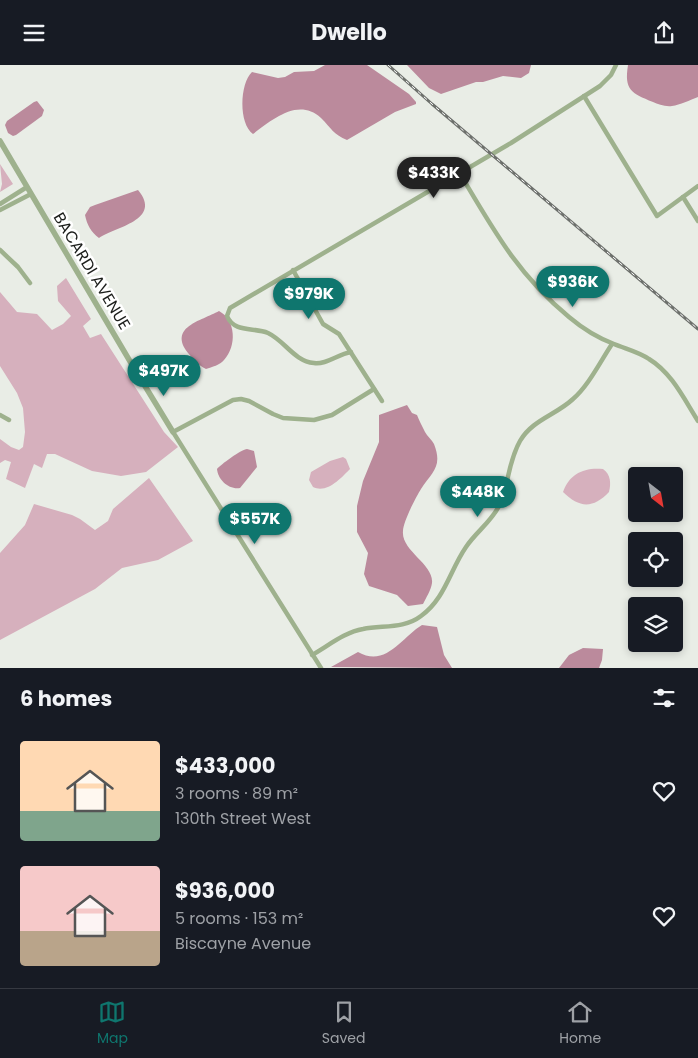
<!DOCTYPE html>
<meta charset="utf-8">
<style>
body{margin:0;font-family:Poppins,sans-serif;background:#242831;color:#f1f3f6;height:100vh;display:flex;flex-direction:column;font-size:19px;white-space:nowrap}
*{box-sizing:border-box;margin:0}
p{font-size:16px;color:#9ea1a6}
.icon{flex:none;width:28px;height:28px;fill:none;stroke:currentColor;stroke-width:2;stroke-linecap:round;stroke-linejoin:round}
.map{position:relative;height:603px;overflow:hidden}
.panel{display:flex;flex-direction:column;background:#171b24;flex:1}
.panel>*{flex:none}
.needle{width:32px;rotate:149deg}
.controls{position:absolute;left:628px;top:402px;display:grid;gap:10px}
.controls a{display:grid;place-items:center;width:55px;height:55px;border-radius:5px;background:#171b24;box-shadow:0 2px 8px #0003;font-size:25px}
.price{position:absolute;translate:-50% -42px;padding:0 11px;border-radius:18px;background:#0f766e;color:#fff;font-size:16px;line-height:32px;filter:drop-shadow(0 1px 2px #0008)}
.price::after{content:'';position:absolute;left:50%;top:30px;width:15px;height:11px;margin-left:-8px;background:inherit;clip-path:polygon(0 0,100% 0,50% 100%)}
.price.on{background:#222;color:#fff}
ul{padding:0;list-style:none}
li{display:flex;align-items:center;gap:15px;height:125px;padding:0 20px}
li span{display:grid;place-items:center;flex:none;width:140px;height:100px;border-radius:5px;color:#555}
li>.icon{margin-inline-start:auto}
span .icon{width:60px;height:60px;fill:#fffc;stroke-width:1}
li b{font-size:21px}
h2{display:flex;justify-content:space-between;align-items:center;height:60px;padding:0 20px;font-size:21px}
header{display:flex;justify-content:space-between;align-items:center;height:65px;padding:0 20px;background:#171b24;font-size:22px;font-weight:700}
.tabs{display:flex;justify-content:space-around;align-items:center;height:70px;border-top:1px solid #363941;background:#171b24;font-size:14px;color:#9ea1a6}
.tabs a{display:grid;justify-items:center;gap:2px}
.tabs .on{color:#0f766e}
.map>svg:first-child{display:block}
</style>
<header><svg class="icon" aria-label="menu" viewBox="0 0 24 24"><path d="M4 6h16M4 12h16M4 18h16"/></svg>Dwello<svg class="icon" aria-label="share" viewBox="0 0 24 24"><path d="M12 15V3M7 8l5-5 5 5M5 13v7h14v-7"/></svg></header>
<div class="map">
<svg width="698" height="603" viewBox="0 0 698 603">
<rect width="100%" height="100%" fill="#e9ede6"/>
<!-- green -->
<g fill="#d6b0bd">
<path d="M0,99L13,119L0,127L2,119Z"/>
<path d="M66,213L91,254L83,261L90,273L101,269L164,367L178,382L146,407L121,411L92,406L55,389H47L42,403L34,399L25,423L6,414L11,397L5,395L0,398V374L11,382L19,385L23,382L25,367L23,343L17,328L0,301V227L17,247L37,249L52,265L63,259L71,251L58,236L57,221Z"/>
<path d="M343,392L346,394L350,404C341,413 327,429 313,422L309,415L311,407L330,396Z"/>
<path d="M603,404C611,410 611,418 609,427C593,444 579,443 563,427C569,409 584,402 603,404Z"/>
<path d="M149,413L193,476L158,495L122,503L95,524L0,575V488L25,460L34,439L72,450L80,454L95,465L108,456L113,444Z"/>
</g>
<!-- water -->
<g fill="#bb8a9c">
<path d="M325,0H367L409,29L416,37V39L395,47L347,75C334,70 331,63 321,53C298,32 272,55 253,69C238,58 240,18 252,7L278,13L285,12L294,7L314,6Z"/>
<path d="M407,0H531L529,8L521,13L503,11L483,17H476L441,29L429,23Z"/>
<path d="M628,0H698V32C690,35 680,40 672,41C665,42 658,39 653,37C631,28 624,25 628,0Z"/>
<path d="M37,36L44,45L42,51L16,70L13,71L8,68L5,60L7,56L34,37Z"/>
<path d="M138,125C163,155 115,162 99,173C91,167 87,160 85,150L90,142L95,140Z"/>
<path d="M219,246C236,255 237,281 224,295C220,300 212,302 206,304C198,300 194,295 188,288C168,262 201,256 219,246Z"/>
<path d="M407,340L412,348L417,350C419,355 422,361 425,367C427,371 432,375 434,379C443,402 432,407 421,424C416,432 403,457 403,466C401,486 434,499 432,518C431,525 426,533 423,539L408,541L397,530L369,521L364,509L368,488L357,467V441L363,416L379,377V350Z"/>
<path d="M247,384L254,386L257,402L240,423C229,425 218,415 217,404C220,400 242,384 247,384Z"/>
<path d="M422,560L437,562L444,590L452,603L331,602L358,587C386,603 402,572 422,560Z"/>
<path d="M583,583L603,584L602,595L599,603H559L569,590Z"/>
</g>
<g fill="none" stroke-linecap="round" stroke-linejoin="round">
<!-- minor -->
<g stroke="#9eb18d" stroke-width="4.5">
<path d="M584,31L657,151L698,121"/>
<path d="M459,107C493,164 517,209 569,252C582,263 598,273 614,279C626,284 639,287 649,294C672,308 684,334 698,356"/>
<path d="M683,132L698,156"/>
<path d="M0,139L27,122"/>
<path d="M0,145L31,129"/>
<path d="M0,185L18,202L30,218"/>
<path d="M293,205L323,259L339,269L382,336"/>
<path d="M351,287C338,289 326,300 314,298C294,296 285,276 268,268C254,262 234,268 227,251L230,243L511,78L600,21L611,10L616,0"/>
<path d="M0,350L9,355"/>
<path d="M312,590C328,581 345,567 363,564C383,560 404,564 421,551C445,534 450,505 466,482C476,467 491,457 499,441C509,419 508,397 520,376C532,355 556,350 573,334C589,320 600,297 612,279"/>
<path d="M321,603L173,367L233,335L241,334L249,336L273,349L283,353L314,355L332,350L374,324"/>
</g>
<!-- tertiary -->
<path stroke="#9eb18d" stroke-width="5.5" d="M0,76L131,298L173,367"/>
<!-- rail casing -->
<g stroke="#6d706c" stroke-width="3">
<path id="rail" d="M388,0L432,39L698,264"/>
</g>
<!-- rail -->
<use href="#rail" stroke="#fff" stroke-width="1" stroke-dasharray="4" stroke-linecap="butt"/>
</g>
<g text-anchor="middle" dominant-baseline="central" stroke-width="5" stroke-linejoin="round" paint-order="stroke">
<!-- street labels -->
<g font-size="16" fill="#1c1e1b" stroke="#fff">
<text transform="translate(92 206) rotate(59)">BACARDI AVENUE</text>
</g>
</g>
</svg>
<div class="controls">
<a><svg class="needle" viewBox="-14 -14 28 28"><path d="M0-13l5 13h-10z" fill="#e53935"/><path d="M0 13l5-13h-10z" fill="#9ea1a6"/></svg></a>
<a><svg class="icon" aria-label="locate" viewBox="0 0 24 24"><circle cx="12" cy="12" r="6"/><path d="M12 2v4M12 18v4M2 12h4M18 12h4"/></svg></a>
<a><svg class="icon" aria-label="layers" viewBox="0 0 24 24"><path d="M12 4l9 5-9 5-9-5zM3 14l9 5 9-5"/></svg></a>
</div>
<b class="price on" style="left:434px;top:134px">$433K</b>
<b class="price" style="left:573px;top:243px">$936K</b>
<b class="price" style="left:309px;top:255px">$979K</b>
<b class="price" style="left:164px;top:332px">$497K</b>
<b class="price" style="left:478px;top:453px">$448K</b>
<b class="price" style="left:255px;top:480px">$557K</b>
</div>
<section class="panel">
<h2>6 homes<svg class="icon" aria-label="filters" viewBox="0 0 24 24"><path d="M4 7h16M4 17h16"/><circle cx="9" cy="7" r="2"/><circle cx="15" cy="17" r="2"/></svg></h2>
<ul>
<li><span style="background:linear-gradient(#ffd9b3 70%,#7fa58c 0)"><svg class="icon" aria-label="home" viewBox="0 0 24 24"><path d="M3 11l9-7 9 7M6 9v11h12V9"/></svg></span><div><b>$433,000</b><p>3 rooms · 89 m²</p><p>130th Street West</p></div><svg class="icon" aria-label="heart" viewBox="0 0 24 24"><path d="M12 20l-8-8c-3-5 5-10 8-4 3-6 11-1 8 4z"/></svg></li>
<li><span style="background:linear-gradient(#f6c9c9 65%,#b9a48a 0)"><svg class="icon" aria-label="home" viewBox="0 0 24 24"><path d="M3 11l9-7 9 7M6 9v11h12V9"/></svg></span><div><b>$936,000</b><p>5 rooms · 153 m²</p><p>Biscayne Avenue</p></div><svg class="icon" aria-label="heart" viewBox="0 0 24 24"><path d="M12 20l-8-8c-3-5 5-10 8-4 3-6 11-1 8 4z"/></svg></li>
</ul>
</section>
<nav class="tabs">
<a class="on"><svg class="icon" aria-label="map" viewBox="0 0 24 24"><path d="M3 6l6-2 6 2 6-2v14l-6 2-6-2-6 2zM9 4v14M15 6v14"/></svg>Map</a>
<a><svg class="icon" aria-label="saved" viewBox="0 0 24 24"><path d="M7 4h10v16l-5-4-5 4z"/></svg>Saved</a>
<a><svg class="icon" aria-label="home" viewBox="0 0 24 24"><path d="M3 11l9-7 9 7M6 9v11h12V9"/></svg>Home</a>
</nav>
